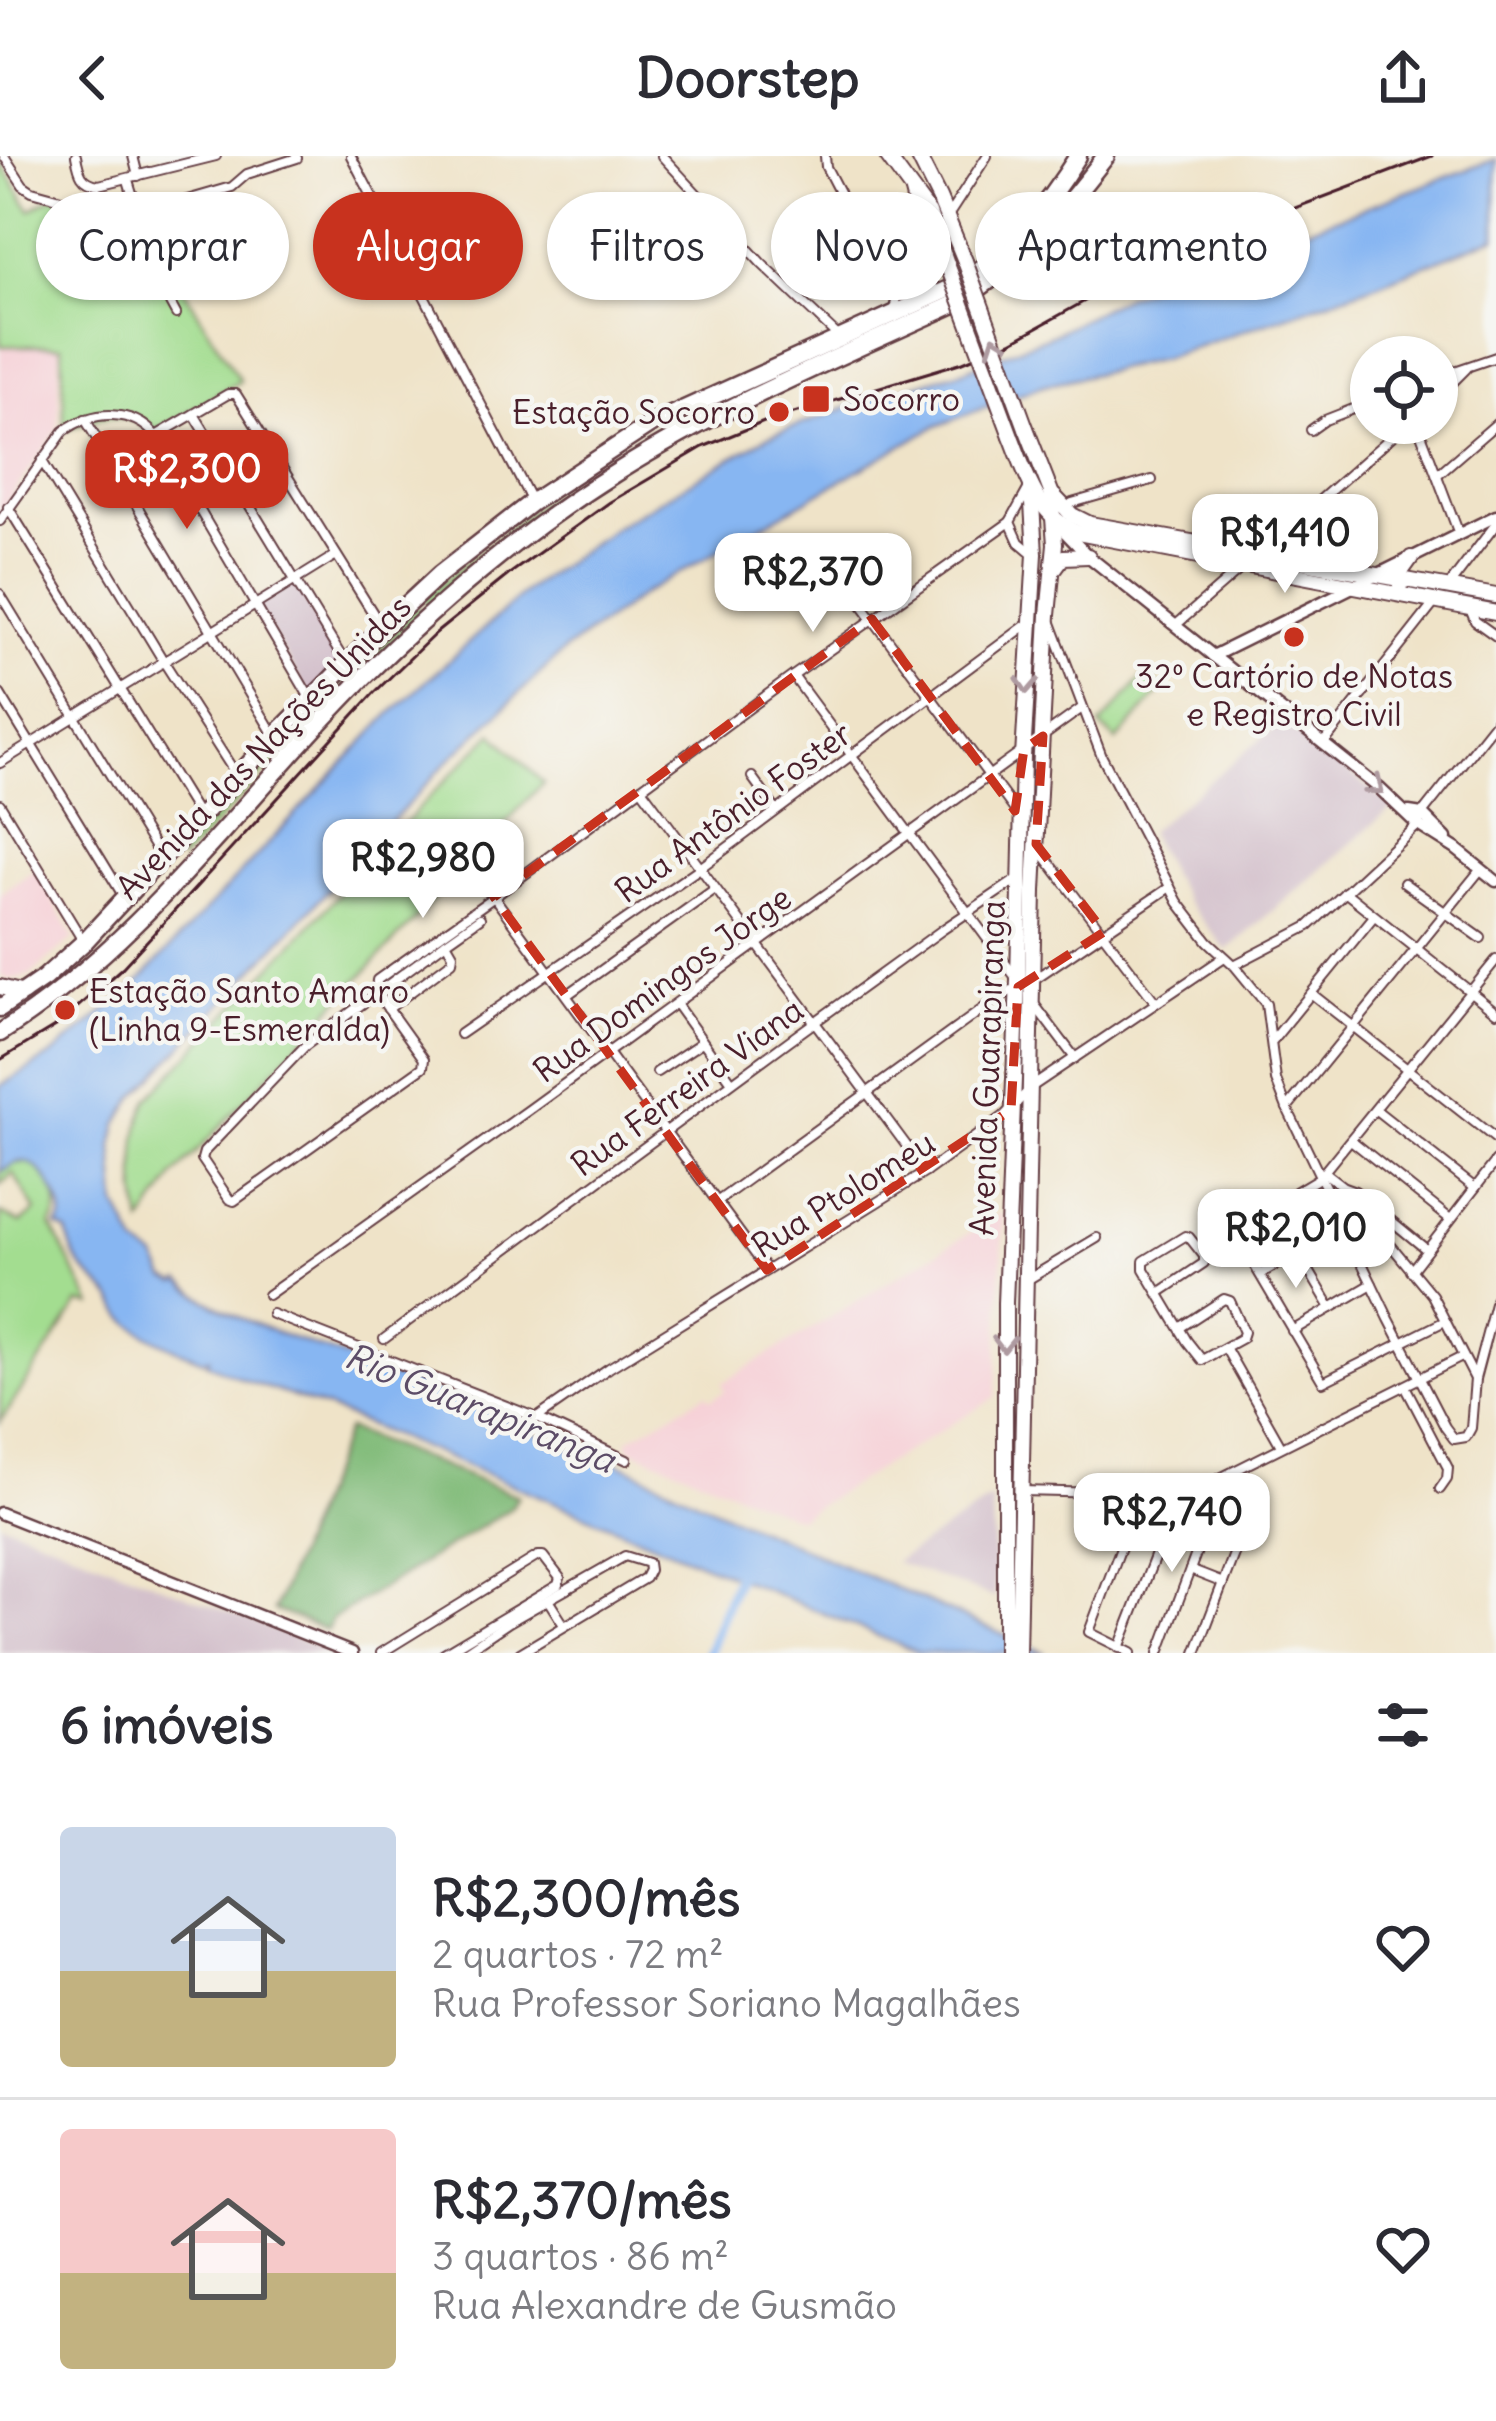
<!DOCTYPE html>
<html lang="pt">
<meta charset="utf-8">
<style>
body{margin:0;font-family:Delius,sans-serif;background:#f7f7f7;color:#2b2b33;height:100vh;display:flex;flex-direction:column;font-size:45px;white-space:nowrap}
*{box-sizing:border-box;margin:0}
p{font-size:39px;color:#7c7c81}
.icon{flex:none;width:66px;height:66px;fill:none;stroke:currentColor;stroke-width:2;stroke-linecap:round;stroke-linejoin:round}
.map{position:relative;height:1497px;overflow:hidden}
.side{display:flex;flex-direction:column;background:#fff;flex:1}
.side>*{flex:none}
.banner{position:absolute;left:36px;top:36px;width:1425px;height:108px;display:flex;gap:24px}
.fabs{position:absolute;left:1350px;top:180px;display:grid;gap:24px}
.fabs a{display:grid;place-items:center;width:108px;height:108px;border-radius:50%;background:#fff;box-shadow:0 3px 9px #0004;font-size:60px}
.price{position:absolute;translate:-50% -102px;padding:0 27px;border-radius:24px;background:#fff;color:#222;font-size:39px;line-height:78px;filter:drop-shadow(0 3px 6px #0008)}
.price::after{content:'';position:absolute;left:50%;top:72px;width:36px;height:27px;margin-left:-18px;background:inherit;clip-path:polygon(0 0,100% 0,50% 100%)}
.price.selected{background:#c8321e;color:#fff}
ul{padding:0;list-style:none}
li{display:flex;align-items:center;gap:36px;height:300px;padding:0 60px}
li+li{border-top:3px solid #e1e1e2}
li span{display:grid;place-items:center;flex:none;width:336px;height:240px;border-radius:12px;color:#555}
li>.icon{margin-inline-start:auto}
span .icon{width:144px;height:144px;fill:#fffc;stroke-width:1}
li b{font-size:51px}
h2{display:flex;justify-content:space-between;align-items:center;height:144px;padding:0 60px;font-size:51px}
.chip{padding:0 42px;border-radius:54px;background:#fff;box-shadow:0 3px 9px #0004;font-size:42px;line-height:108px}
.chip.selected{background:#c8321e;color:#fff}
header{display:flex;justify-content:space-between;align-items:center;height:156px;padding:0 60px;background:#fff;font-size:54px;font-weight:700}
.map>svg:first-child{display:block}
</style>
<header><svg class="icon" aria-label="back" viewBox="0 0 24 24"><path d="M15 5l-7 7 7 7"/></svg>Doorstep<svg class="icon" aria-label="share" viewBox="0 0 24 24"><path d="M12 15V3M7 8l5-5 5 5M5 13v7h14v-7"/></svg></header>
<div class="map">
<svg width="1496" height="1497" viewBox="0 0 1496 1497">
<rect width="100%" height="100%" fill="#f6f6f2"/>
<filter id="ink" filterUnits="userSpaceOnUse"><feTurbulence type="fractalNoise" baseFrequency=".00833" numOctaves="2"/><feDisplacementMap in="SourceGraphic" scale="24" xChannelSelector="R" yChannelSelector="G"/><feConvolveMatrix kernelMatrix="1 2 1 2 8 2 1 2 1" color-interpolation-filters="sRGB"/></filter>
<filter id="wash" filterUnits="userSpaceOnUse"><feTurbulence type="fractalNoise" baseFrequency=".004" numOctaves="4" result="noise"/><feDisplacementMap in="SourceGraphic" scale="48" xChannelSelector="R" yChannelSelector="G"/><feGaussianBlur stdDeviation="2.7" result="paint"/><feColorMatrix in="noise" values="0 0 0 0 0 0 0 0 0 0 0 0 0 0 0 0 0 1.4 0 .05"/><feComposite in="paint" operator="in"/></filter>
<g filter="url(#wash)">
<rect width="100%" height="100%" fill="#efe3c8"/>
<!-- built -->
<g fill="#f6cfd6">
<path d="M60,190L58,273L0,356V192Z"/>
<path d="M35,713L74,782L31,819L10,824L2,821L0,815V739Z"/>
<path d="M1004,1056L996,1241L798,1362L630,1293L627,1284L706,1238L711,1243L725,1235L722,1227Z"/>
</g>
<!-- industrial -->
<g fill="#d1bdc9">
<path d="M295,424L342,510L311,543L256,450Z"/>
<path d="M1283,565L1393,651L1227,794L1186,746L1148,676Z"/>
<path d="M992,1343L995,1442L895,1406Z"/>
<path d="M0,1366L279,1476L333,1497H0Z"/>
</g>
<!-- green -->
<g fill="#a3dd90" stroke="#767e5e" stroke-width="3">
<path d="M0,4L30,54L56,39L168,75L204,91L169,109L240,225L157,275C122,255 100,259 64,275L62,190H0Z"/>
<path d="M721,244V249C687,266 646,284 612,307C549,348 488,401 429,450L423,442L544,344L660,270Z"/>
<path d="M415,450L422,456L351,525H345L317,555V561L182,704H179V697L350,512Z"/>
<path d="M1146,518L1162,533L1117,585L1100,570Z"/>
<path d="M493,577L543,627L174,1020L142,1068C134,1028 131,981 148,943L434,636Z"/>
<path d="M30,1006C49,1021 67,1047 51,1069L92,1149L79,1147L0,1266V1057L21,1067L36,1055L13,1017L0,1030V1016L15,1007Z"/>
</g>
<!-- forest -->
<path fill="#82bc7a" stroke="#666e52" stroke-width="3" d="M347,1273L518,1340L511,1352L332,1463L327,1474L274,1454Z"/>
<!-- water -->
<path fill="#87b6f2" stroke="#686a8e" stroke-width="3" d="M1496,3V81L1377,128L1161,203L1040,230L934,271L646,436L565,494L450,603L133,943L118,968L113,990L117,1049L137,1090L156,1102L166,1123L177,1127L181,1125C230,1168 308,1185 370,1211L373,1220C400,1216 432,1237 460,1243L583,1300L612,1304L741,1365L1045,1497H919L329,1253L247,1225L207,1207L209,1202L203,1204C175,1193 148,1183 126,1163C118,1156 117,1146 110,1139C88,1117 74,1111 67,1076L57,1070C59,1068 61,1065 62,1063C65,1048 42,1010 27,1006C17,1004 8,1011 0,1016V930L52,899L131,834L388,560L529,432L618,369L769,280L876,241L962,215L1054,178L1128,139Z"/>
<g fill="none" stroke-linecap="round" stroke-linejoin="round">
<!-- river -->
<path stroke="#87b6f2" stroke-width="10" d="M708,1497L741,1410"/>
</g>
</g>
<g filter="url(#ink)">
<g fill="none" stroke-linecap="round" stroke-linejoin="round">
<!-- street casing -->
<g stroke="#633c43" stroke-width="12">
<g id="street">
<path d="M4,0L23,29L32,35L167,72L173,76V82C151,105 162,134 176,158"/>
<path d="M76,0C79,16 81,26 99,29L216,0"/>
<path d="M133,0L138,20"/>
<path d="M351,0L531,344"/>
<path d="M662,0L762,108L840,182"/>
<path d="M825,0L826,11L897,148L894,154"/>
<path d="M128,24C132,36 134,52 149,55L232,31L247,18L297,2"/>
<path d="M909,36L933,128"/>
<path d="M948,60L987,0"/>
<path d="M1437,221L1496,201"/>
<path d="M1437,242L1466,213"/>
<path d="M194,258L346,508"/>
<path d="M85,263L274,579"/>
<path d="M1417,267L1459,378"/>
<path d="M1311,274L1325,264L1371,246"/>
<path d="M156,280L310,542"/>
<path d="M42,305L164,506L237,620"/>
<path d="M1437,319L1496,268"/>
<path d="M1030,330L1010,366L1019,386L1032,397"/>
<path d="M1072,347L1152,324"/>
<path d="M8,351L200,662"/>
<path d="M0,365L64,275C93,254 132,252 156,280L228,238H236L381,470"/>
<path d="M1259,398L1407,267"/>
<path d="M844,424L1022,664"/>
<path d="M1448,431L1496,368"/>
<path d="M0,438L161,702"/>
<path d="M1470,453L1475,465L1496,480"/>
<path d="M1051,467L1102,601L1178,746L1208,785L1234,809L1266,848L1276,924L1287,952L1389,1163L1445,1271L1454,1283L1466,1281L1471,1272L1475,1223L1432,1139L1342,1030L1324,1016"/>
<path d="M1176,469L1246,408"/>
<path d="M793,520L1017,823"/>
<path d="M0,538L124,741"/>
<path d="M1324,587L1436,445"/>
<path d="M0,607L336,399"/>
<path d="M752,621L776,654"/>
<path d="M641,632L926,1016"/>
<path d="M0,648L83,785"/>
<path d="M1037,690L1156,847"/>
<path d="M1404,727L1481,782"/>
<path d="M1345,736L1496,856"/>
<path d="M494,741L767,1114"/>
<path d="M446,786L305,890L204,996L202,1003L229,1043L234,1045L423,911L424,903L376,836L377,824L494,741L790,522L1010,366"/>
<path d="M1234,809L1309,770L1418,669L1422,658L1496,565"/>
<path d="M1033,824L1170,731"/>
<path d="M1312,838L1496,983"/>
<path d="M567,839L715,733"/>
<path d="M676,848L732,926"/>
<path d="M1034,848L1075,902"/>
<path d="M388,853L452,805L453,798L446,786L480,762"/>
<path d="M460,878L700,712L1029,467"/>
<path d="M1273,884L1374,760"/>
<path d="M657,916L702,886"/>
<path d="M1287,952L1481,713"/>
<path d="M1376,954L1475,1032"/>
<path d="M1351,984L1450,1063"/>
<path d="M1344,1031L1355,1035L1427,1094"/>
<path d="M718,1045L995,844L1019,830"/>
<path d="M1233,1073L1323,1226L1445,1165"/>
<path d="M1200,1093L1319,1022L1496,804"/>
<path d="M1298,1096L1331,1152"/>
<path d="M1411,1115L1496,1005"/>
<path d="M1260,1118L1343,1071"/>
<path d="M1027,1124L1097,1082"/>
<path d="M1159,1137L1204,1107V1100L1189,1081L1185,1080L1144,1105V1113L1187,1185L1202,1204L1242,1182L1244,1176L1230,1145L1224,1143L1181,1171"/>
<path d="M268,1139L530,953L1082,552"/>
<path d="M272,1158L537,1262L627,1304"/>
<path d="M1292,1175L1372,1128"/>
<path d="M384,1183L790,884L942,774L1019,722"/>
<path d="M1226,1193L1281,1290"/>
<path d="M1475,1223L1496,1144"/>
<path d="M1405,1230L1448,1312L1447,1323L1440,1333"/>
<path d="M537,1262L609,1212L926,1016L1004,960L1033,930L1223,802"/>
<path d="M1021,1335L1186,1339L1462,1201"/>
<path d="M1190,1414L1223,1427"/>
<path d="M548,1444L564,1469"/>
<path d="M1119,1492L1179,1339"/>
<path d="M381,1497L538,1400H543L560,1422L558,1429L444,1497"/>
<path d="M463,1497L509,1466L625,1400L648,1407L649,1414L645,1422L520,1497"/>
<path d="M1131,1497L1089,1476L1141,1338"/>
<path d="M1159,1497L1203,1379L1186,1339"/>
<path d="M1196,1497L1242,1377L1215,1324"/>
</g>
</g>
<!-- secondary casing -->
<g stroke="#633c43" stroke-width="15">
<g id="secondary">
<path d="M1061,372L1088,400L1379,632L1418,669L1456,693L1496,725"/>
<path d="M1213,500L1496,360"/>
<path d="M1409,656L1422,658L1446,682"/>
<path d="M0,1357L352,1497"/>
</g>
</g>
<!-- primary casing -->
<g stroke="#633c43" stroke-width="18">
<g id="primary">
<path d="M887,0L929,57L950,116"/>
<path d="M918,0L939,42L965,105"/>
<path d="M1011,280C1026,318 1037,360 1078,377L1496,457"/>
<path d="M1054,340L1072,359L1090,368L1496,440"/>
<path d="M1055,412L1063,401L1088,400"/>
<path d="M1400,430L1401,416L1411,402"/>
<path d="M0,831L24,837"/>
<path d="M1005,1497V1147L1018,824L1023,601L1035,398L1031,330"/>
<path d="M1018,1497L1034,735L1048,459L1055,388L1051,336L1026,272"/>
</g>
</g>
<!-- highway casing -->
<g stroke="#633c43" stroke-width="21">
<g id="highway">
<path d="M0,852L44,822L84,786L275,580L382,472L440,418L532,346L651,268L960,128C1011,94 1046,51 1078,0"/>
<path d="M0,877C149,783 251,631 376,509C449,438 530,370 617,316C725,248 843,199 959,146C1022,106 1061,58 1106,0"/>
</g>
</g>
<!-- street -->
<use href="#street" stroke="#fff" stroke-width="8"/>
<!-- secondary -->
<use href="#secondary" stroke="#fff" stroke-width="10"/>
<!-- primary -->
<use href="#primary" stroke="#fff" stroke-width="14"/>
<!-- highway -->
<use href="#highway" stroke="#fff" stroke-width="16"/>
<!-- rail -->
<path stroke="#4a1f2b" stroke-width="3" d="M0,904L56,870L123,811L374,537L436,477L512,416L610,346L703,291L764,266L963,206L1011,186L1130,120L1195,90L1432,0"/>
<!-- primary-bridge casing -->
<g stroke="#633c43" stroke-width="18" stroke-linecap="butt">
<g id="primary-bridge">
<path d="M965,105L1026,272"/>
<path d="M950,116L1011,280"/>
</g>
</g>
<!-- primary-bridge -->
<use href="#primary-bridge" stroke="#fff" stroke-width="14"/>
</g>
<!-- one-way arrows -->
<defs><path id="oneway-chevron" d="M-2-3.5L2.5 0L-2 3.5" fill="none" stroke-width="1.6" stroke-linecap="round" stroke-linejoin="round" transform="scale(3)"/></defs>
<g stroke="#ae9aa0">
<use href="#oneway-chevron" transform="translate(996 188) rotate(-110)"/>
<use href="#oneway-chevron" transform="translate(1027 529) rotate(93)"/>
<use href="#oneway-chevron" transform="translate(1376 631) rotate(39)"/>
<use href="#oneway-chevron" transform="translate(1004 1188) rotate(91)"/>
</g>
</g>
<!-- marked area -->
<path fill="none" stroke="#c8321e" stroke-width="9" stroke-dasharray="24 15" stroke-linejoin="round" d="M872,463L1015,655L1024,593L1043,580L1036,688L1104,776L1018,831L1011,954L767,1114L494,741Z"/>
<!-- markers -->
<g fill="#c8321e" stroke="#f6f6f2" stroke-width="4.5">
<rect x="801" y="228" width="30" height="30" rx="6"/>
<circle cx="779" cy="256" r="12"/>
<circle cx="1294" cy="481" r="12"/>
<circle cx="65" cy="854" r="12"/>
</g>
<g text-anchor="middle" dominant-baseline="central" stroke-width="9" stroke-linejoin="round" paint-order="stroke">
<!-- poi labels -->
<g font-size="33" fill="#4a1f2b" stroke="#f6f6f2" text-anchor="start">
<text x="843" y="243">Socorro</text>
<text x="755" y="256" text-anchor="end">Estação Socorro</text>
<text x="1294" y="520" text-anchor="middle">32º Cartório de Notas<tspan x="1294" dy="38">e Registro Civil</tspan></text>
<text x="89" y="835">Estação Santo Amaro<tspan x="89" dy="38">(Linha 9-Esmeralda)</tspan></text>
</g>
<!-- street labels -->
<g font-size="33" fill="#4a1f2b" stroke="#f6f6f2">
<text transform="translate(263 591) rotate(-46)">Avenida das Nações Unidas</text>
<text transform="translate(733 656) rotate(-36)">Rua Antônio Foster</text>
<text transform="translate(662 828) rotate(-36)">Rua Domingos Jorge</text>
<text transform="translate(987 912) rotate(-88)">Avenida Guarapiranga</text>
<text transform="translate(687 931) rotate(-36)">Rua Ferreira Viana</text>
<text transform="translate(843 1038) rotate(-32)">Rua Ptolomeu</text>
</g>
<!-- water labels -->
<g font-size="36" font-style="italic" fill="#5c4c67" stroke="#f6f6f2">
<text transform="translate(480 1252) rotate(22)">Rio Guarapiranga</text>
</g>
</g>
</svg>
<div class="fabs">
<a><svg class="icon" aria-label="locate" viewBox="0 0 24 24"><circle cx="12" cy="12" r="6"/><path d="M12 2v4M12 18v4M2 12h4M18 12h4"/></svg></a>
</div>
<b class="price selected" style="left:187px;top:376px">R$2,300</b>
<b class="price" style="left:1285px;top:440px">R$1,410</b>
<b class="price" style="left:813px;top:479px">R$2,370</b>
<b class="price" style="left:423px;top:765px">R$2,980</b>
<b class="price" style="left:1296px;top:1135px">R$2,010</b>
<b class="price" style="left:1172px;top:1419px">R$2,740</b>
<div class="banner">
<a class="chip">Comprar</a>
<a class="chip selected">Alugar</a>
<a class="chip">Filtros</a>
<a class="chip">Novo</a>
<a class="chip">Apartamento</a>
</div>
</div>
<section class="side">
<h2>6 imóveis<svg class="icon" aria-label="filters" viewBox="0 0 24 24"><path d="M4 7h16M4 17h16"/><circle cx="9" cy="7" r="2"/><circle cx="15" cy="17" r="2"/></svg></h2>
<ul>
<li><span style="background:linear-gradient(#c9d6e8 60%,#c2b280 0)"><svg class="icon" aria-label="home" viewBox="0 0 24 24"><path d="M3 11l9-7 9 7M6 9v11h12V9"/></svg></span><div><b>R$2,300/mês</b><p>2 quartos · 72 m²</p><p>Rua Professor Soriano Magalhães</p></div><svg class="icon" aria-label="heart" viewBox="0 0 24 24"><path d="M12 20l-8-8c-3-5 5-10 8-4 3-6 11-1 8 4z"/></svg></li>
<li><span style="background:linear-gradient(#f6c9c9 60%,#c2b280 0)"><svg class="icon" aria-label="home" viewBox="0 0 24 24"><path d="M3 11l9-7 9 7M6 9v11h12V9"/></svg></span><div><b>R$2,370/mês</b><p>3 quartos · 86 m²</p><p>Rua Alexandre de Gusmão</p></div><svg class="icon" aria-label="heart" viewBox="0 0 24 24"><path d="M12 20l-8-8c-3-5 5-10 8-4 3-6 11-1 8 4z"/></svg></li>
</ul>
</section>
